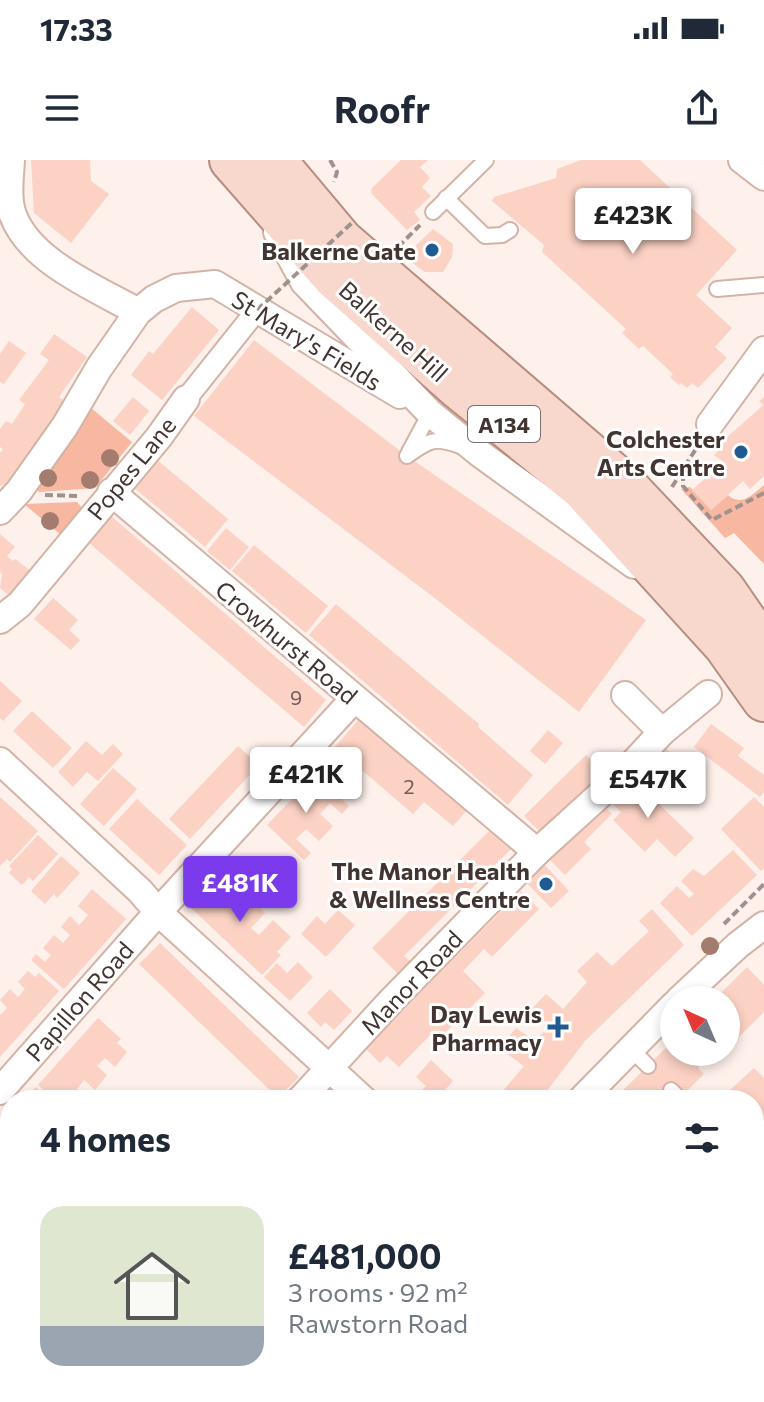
<!DOCTYPE html>
<meta charset="utf-8">
<style>
body{margin:0;font-family:Commissioner,sans-serif;background:#f6f6f7;color:#1f2937;height:100vh;display:flex;flex-direction:column;font-size:30px;white-space:nowrap}
*{box-sizing:border-box;margin:0}
p{font-size:26px;color:#747a83}
.icon{flex:none;width:44px;height:44px;fill:none;stroke:currentColor;stroke-width:2;stroke-linecap:round;stroke-linejoin:round}
.map{position:relative;flex:1;overflow:hidden}
.sheet{position:absolute;left:0px;top:930px;width:764px;height:312px;display:flex;flex-direction:column;background:#fff;border-radius:32px 32px 0 0;box-shadow:0 4px 12px #0003}
.sheet>*{flex:none}
.needle{width:52px;rotate:316deg}
.fabs{position:absolute;left:660px;top:826px;display:grid;gap:16px}
.fabs a{display:grid;place-items:center;width:80px;height:80px;border-radius:50%;background:#fff;box-shadow:0 4px 12px #0003;font-size:40px}
.price{position:absolute;translate:-50% -68px;padding:0 18px;border-radius:8px;background:#fff;color:#222;font-size:26px;line-height:52px;filter:drop-shadow(0 2px 4px #0008)}
.price::after{content:'';position:absolute;left:50%;top:48px;width:24px;height:18px;margin-left:-12px;background:inherit;clip-path:polygon(0 0,100% 0,50% 100%)}
.price.current{background:#7c3aed;color:#fff}
ul{padding:0;list-style:none}
li{display:flex;align-items:center;gap:24px;height:200px;padding:0 40px}
li+li{border-top:2px solid #e0e1e3}
li span{display:grid;place-items:center;flex:none;width:224px;height:160px;border-radius:24px;color:#555}
li>.icon{margin-inline-start:auto}
span .icon{width:96px;height:96px;fill:#fffc;stroke-width:1}
li b{font-size:34px}
h2{display:flex;justify-content:space-between;align-items:center;height:96px;padding:0 40px;font-size:34px}
.status{display:flex;justify-content:space-between;align-items:center;height:56px;padding:0 40px;background:#fff;direction:ltr}
.status svg{height:22px;fill:currentColor}
header{display:flex;justify-content:space-between;align-items:center;height:104px;padding:0 40px;background:#fff;font-size:36px;font-weight:700}
.map>svg:first-child{display:block}
</style>
<div class="status"><b>17:33</b><svg viewBox="0 0 49 12"><path d="M0 12V9h3v3zM5 12V6h3v6zM10 12V3h3v9zM15 12V0h3v12zM26 1h20v11H26zM47 4h2v5h-2z"/></svg></div>
<header><svg class="icon" aria-label="menu" viewBox="0 0 24 24"><path d="M4 6h16M4 12h16M4 18h16"/></svg>Roofr<svg class="icon" aria-label="share" viewBox="0 0 24 24"><path d="M12 15V3M7 8l5-5 5 5M5 13v7h14v-7"/></svg></header>
<div class="map">
<svg width="764" height="1242" viewBox="0 0 764 1242">
<rect width="100%" height="100%" fill="#fef0eb"/>
<!-- green -->
<g fill="#f7b7a1">
<path d="M91,248L132,282L95,328L39,332L35,328L73,278Z"/>
<path d="M764,325V404L734,373L725,378L681,329L690,327L711,350L728,335C741,347 752,335 764,325Z"/>
<path d="M77,342L82,348L60,374L24,344Z"/>
</g>
<!-- building -->
<g fill="#fbd2c4">
<path d="M31,0H90L91,21L109,34L71,83L34,53Z"/>
<path d="M401,0H428L420,7L430,18L422,27L431,36L414,52L420,60L407,70L371,33L372,28Z"/>
<path d="M581,0H640L737,90L696,135L732,168L715,187L727,198L698,228L692,223L687,228L681,223L679,225L670,217L673,214L643,186L639,189L622,173L626,169L542,92L544,85L492,41L494,37L556,18L557,9Z"/>
<path d="M433,69L453,84L452,97L443,112H425L404,97Z"/>
<path d="M192,147L219,170L162,240L131,215L149,191L153,194Z"/>
<path d="M54,174L87,197L59,237L66,242L36,282L38,283L9,323L0,326V293L3,289L0,287V269L6,261L12,264L25,244L19,240L49,200L40,194Z"/>
<path d="M254,180L407,296L646,460L579,552L432,436L194,256Z"/>
<path d="M9,181L26,193L4,224L0,222V194Z"/>
<path d="M133,237L149,251L130,275L113,261Z"/>
<path d="M764,237V316L750,329L743,321L711,350L692,330L724,302L714,295L720,289L717,286L759,249L763,245L759,241Z"/>
<path d="M156,299L228,359L205,387L133,327Z"/>
<path d="M104,350L326,540L304,567L81,376Z"/>
<path d="M226,368L249,387L230,410L207,391Z"/>
<path d="M0,374L15,387L7,396L13,401L15,399L32,412L11,437L0,428L2,414L0,412Z"/>
<path d="M254,385L328,446L306,473L232,411Z"/>
<path d="M53,438L78,460L69,470L80,480L71,490L34,459Z"/>
<path d="M336,444L479,564L478,567L533,615L508,645L309,475Z"/>
<path d="M0,521L22,541L3,561L0,558Z"/>
<path d="M32,551L72,588L53,608L13,571Z"/>
<path d="M360,558L467,650L453,666L424,642L413,654L335,587Z"/>
<path d="M711,564L744,588L738,596L764,615V632L760,637L694,587Z"/>
<path d="M548,570L563,583L545,604L530,591Z"/>
<path d="M86,581L102,595L113,584L123,594L98,621L87,612L73,627L58,612Z"/>
<path d="M238,586L259,605L190,679L169,659Z"/>
<path d="M664,586L680,604L654,629L637,611Z"/>
<path d="M586,595L604,613L543,675L524,656Z"/>
<path d="M113,608L137,629L104,666L80,644Z"/>
<path d="M315,615L349,646L342,654L330,643L320,654L333,666L319,681L306,669L296,679L311,693L304,700L267,665Z"/>
<path d="M631,617L694,678L675,697L657,679L645,692L613,660L621,652L609,640Z"/>
<path d="M0,637L38,671L10,702L7,699L0,706Z"/>
<path d="M754,637L764,647V708L761,711L721,669Z"/>
<path d="M137,639L187,685L159,715L109,669Z"/>
<path d="M599,642L612,654L584,682L591,689L565,715L546,696Z"/>
<path d="M491,669L511,689L404,796L411,802L399,815L372,788Z"/>
<path d="M38,675L58,694L33,721L29,717L22,725L9,713L12,709L9,706Z"/>
<path d="M733,690L757,715L692,776L660,743L677,726L689,738L694,734L681,721L693,709L704,716Z"/>
<path d="M61,696L80,713L57,738L54,734L45,744L31,731Z"/>
<path d="M540,700L569,731L551,748L522,718Z"/>
<path d="M221,711L241,730L227,745L233,751L247,736L265,753L251,768L259,775L273,760L291,777L277,792L281,795L262,815L189,746Z"/>
<path d="M92,729L126,759L64,829L31,800L36,794L45,802L51,795L43,788L54,775L63,783L70,775L61,767L70,756L79,765L84,760L88,755L78,746Z"/>
<path d="M521,731L539,749L492,797L484,789L463,811L485,833L442,876L435,870L399,907L387,896L380,903L365,888Z"/>
<path d="M652,749L684,785L585,881L540,940H495L524,906L499,888L516,868L535,881L549,866L531,850L539,841L546,834L563,849L587,822L577,811L597,792L612,806L649,771L639,761Z"/>
<path d="M338,750L355,765L326,797L301,774L317,756L325,764Z"/>
<path d="M160,783L299,917L278,938L139,804Z"/>
<path d="M298,802L313,817L290,841L264,817L277,803L287,813Z"/>
<path d="M747,807L764,825V852L730,886L726,882V840H714Z"/>
<path d="M28,811L35,817L39,813L59,831L0,897V855L7,848L0,840L10,829L18,837L25,829L18,822Z"/>
<path d="M330,829L352,851L334,870L325,862L321,867L307,853Z"/>
<path d="M98,858L121,879L117,883L127,892L115,907L105,898L97,906L107,915L95,930L84,920L77,929L86,937L84,940H54L38,925Z"/>
<path d="M674,880V892H714L698,908L704,914L684,934L676,925L661,940H613Z"/>
<path d="M431,900L453,921L436,940H413L426,926L416,917Z"/>
<path d="M754,908L764,918V964L754,973V940H719Z"/>
<path d="M36,927L50,940H24Z"/>
<path d="M10,955V989L0,980V966Z"/>
<path d="M0,984L10,993V1005L7,1002L2,1007L0,1005Z"/>
<path d="M166,1232H258L249,1242H156Z"/>
</g>
<g fill="none" stroke-linecap="round" stroke-linejoin="round">
<!-- service casing -->
<g stroke="#d4b3a7" stroke-width="18">
<g id="service">
<path d="M446,38L485,76L502,75L510,70"/>
<path d="M433,52L486,0"/>
<path d="M717,129L764,125"/>
<path d="M409,292L430,253"/>
<path d="M407,296C428,281 434,276 460,286"/>
<path d="M631,889L648,906"/>
<path d="M671,930L681,940"/>
<path d="M0,1167L10,1151"/>
</g>
</g>
<!-- pedestrian casing -->
<g stroke="#d4b3a7" stroke-width="24">
<path id="pedestrian" d="M186,239L257,150"/>
</g>
<!-- minor casing -->
<g stroke="#d4b3a7" stroke-width="30">
<g id="minor">
<path d="M11,0C10,18 7,39 13,55C30,102 98,129 138,152"/>
<path d="M742,0L764,17"/>
<path d="M277,72L304,122L430,253L479,293L634,405"/>
<path d="M710,264L764,190"/>
<path d="M111,332L537,692"/>
<path d="M0,351L19,331L65,266L99,208L138,152L154,139L176,128L215,124L400,235"/>
<path d="M0,460L20,444L159,277L186,239"/>
<path d="M625,535L662,572"/>
<path d="M0,601L140,731L158,752L364,940"/>
<path d="M679,840L738,785L764,765"/>
<path d="M0,931L158,752L354,539"/>
<path d="M300,940L391,841L537,692L625,612L662,572L708,534"/>
<path d="M581,940L674,845"/>
<path d="M139,1232L150,1242"/>
<path d="M654,1232L660,1242"/>
</g>
</g>
<!-- primary casing -->
<g stroke="#b68d7f" stroke-width="46">
<g id="primary">
<path d="M231,0L333,116L460,229L582,328L725,485L764,540"/>
<path d="M274,0L342,81L623,323L724,430L764,488"/>
<path d="M754,1014L764,1010"/>
<path d="M754,1060L764,1055"/>
<path d="M349,1242L365,1232"/>
</g>
</g>
<!-- path -->
<g stroke="#9f918d" stroke-width="4" stroke-dasharray="8 4" stroke-linecap="butt">
<path d="M330,0L337,12L334,22"/>
<path d="M398,87L420,65"/>
<path d="M683,313V326L712,360L764,333"/>
<path d="M672,327L699,284"/>
<path d="M45,335L80,336"/>
<path d="M724,764L764,724"/>
<path d="M311,1242L314,1232"/>
</g>
<!-- service -->
<use href="#service" stroke="#fff" stroke-width="14"/>
<!-- pedestrian -->
<use href="#pedestrian" stroke="#fff" stroke-width="20"/>
<!-- minor -->
<use href="#minor" stroke="#fff" stroke-width="26"/>
<!-- primary -->
<use href="#primary" stroke="#f8d7cc" stroke-width="42"/>
<!-- path-bridge -->
<path stroke="#9f918d" stroke-width="4" stroke-dasharray="8 4" stroke-linecap="butt" d="M257,150L354,61"/>
</g>
<!-- trees -->
<g fill="#a37c6d">
<circle cx="110" cy="298" r="9"/>
<circle cx="48" cy="318" r="9"/>
<circle cx="90" cy="320" r="9"/>
<circle cx="50" cy="361" r="9"/>
<circle cx="710" cy="786" r="9"/>
</g>
<!-- markers -->
<g fill="#1f5a91" stroke="#fff" stroke-width="3">
<circle cx="432" cy="90" r="8"/>
<circle cx="741" cy="292" r="8"/>
<circle cx="546" cy="724" r="8"/>
<path d="M554 855h8v8h8v8h-8v8h-8v-8h-8v-8h8z"/>
</g>
<g text-anchor="middle" dominant-baseline="central" stroke-width="6" stroke-linejoin="round" paint-order="stroke">
<!-- number labels -->
<g font-size="20" fill="#705c55">
<text x="296" y="537">9</text>
<text x="409" y="626">2</text>
</g>
<!-- shield labels -->
<rect fill="#fff" stroke="#7b716e" stroke-width="2" x="468" y="246" width="72" height="36" rx="6"/>
<g font-size="22" font-weight="bold" fill="#423430">
<text x="504" y="264">A134</text>
</g>
<!-- poi labels -->
<g font-size="24" font-weight="bold" fill="#423430" stroke="#fff" text-anchor="end">
<text x="416" y="90">Balkerne Gate</text>
<text x="725" y="278">Colchester<tspan x="725" dy="28">Arts Centre</tspan></text>
<text x="530" y="710">The Manor Health<tspan x="530" dy="28">&amp; Wellness Centre</tspan></text>
<text x="542" y="853">Day Lewis<tspan x="542" dy="28">Pharmacy</tspan></text>
</g>
<!-- street labels -->
<g font-size="24" fill="#423430" stroke="#fff">
<text transform="translate(394 171) rotate(42)">Balkerne Hill</text>
<text transform="translate(307 180) rotate(31)">St Mary's Fields</text>
<text transform="translate(131 308) rotate(-51)">Popes Lane</text>
<text transform="translate(287 482) rotate(40)">Crowhurst Road</text>
<text transform="translate(411 822) rotate(-46)">Manor Road</text>
<text transform="translate(79 841) rotate(-49)">Papillon Road</text>
</g>
</g>
</svg>
<div class="fabs">
<a><svg class="needle" viewBox="-14 -14 28 28"><path d="M0-13l5 13h-10z" fill="#e53935"/><path d="M0 13l5-13h-10z" fill="#747a83"/></svg></a>
</div>
<b class="price" style="left:633px;top:96px">£423K</b>
<b class="price" style="left:306px;top:655px">£421K</b>
<b class="price" style="left:648px;top:660px">£547K</b>
<b class="price current" style="left:240px;top:764px">£481K</b>
<section class="sheet">
<h2>4 homes<svg class="icon" aria-label="filters" viewBox="0 0 24 24"><path d="M4 7h16M4 17h16"/><circle cx="9" cy="7" r="2"/><circle cx="15" cy="17" r="2"/></svg></h2>
<ul>
<li><span style="background:linear-gradient(#dfe7d0 75%,#9aa5b1 0)"><svg class="icon" aria-label="home" viewBox="0 0 24 24"><path d="M3 11l9-7 9 7M6 9v11h12V9"/></svg></span><div><b>£481,000</b><p>3 rooms · 92 m²</p><p>Rawstorn Road</p></div></li>
</ul>
</section>
</div>
